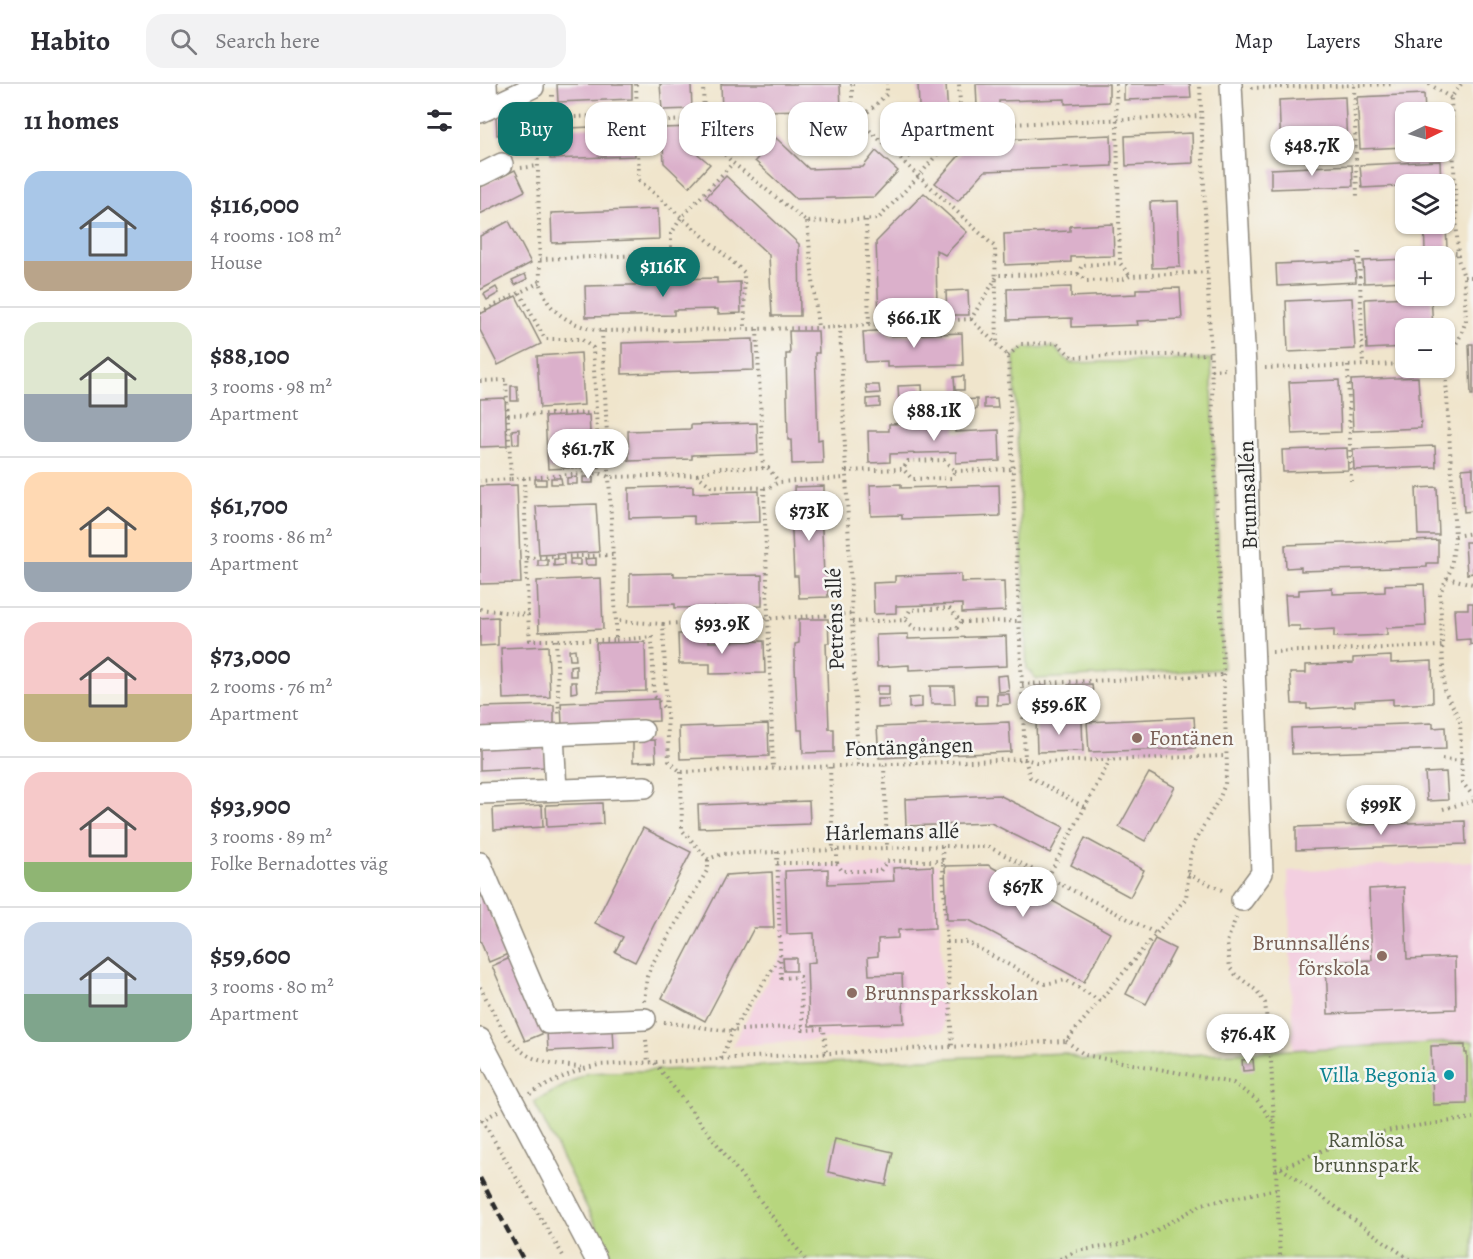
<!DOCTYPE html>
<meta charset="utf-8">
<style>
body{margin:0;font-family:Alegreya,serif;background:#f2f2f3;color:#2b2b33;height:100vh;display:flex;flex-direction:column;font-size:22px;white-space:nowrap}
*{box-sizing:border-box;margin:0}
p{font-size:20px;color:#7c7c81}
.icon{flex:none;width:33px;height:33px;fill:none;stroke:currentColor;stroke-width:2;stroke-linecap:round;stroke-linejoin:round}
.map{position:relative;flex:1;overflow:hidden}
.panel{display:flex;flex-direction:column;background:#fff;width:480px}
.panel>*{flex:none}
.banner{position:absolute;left:18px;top:18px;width:570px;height:54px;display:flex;gap:12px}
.needle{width:39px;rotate:85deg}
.buttons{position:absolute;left:915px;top:18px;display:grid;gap:12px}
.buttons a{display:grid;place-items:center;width:60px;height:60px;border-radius:12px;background:#fff;box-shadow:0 2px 4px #0004;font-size:30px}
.price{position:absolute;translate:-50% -51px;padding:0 14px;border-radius:21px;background:#fff;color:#222;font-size:20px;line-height:39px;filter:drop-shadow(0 2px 3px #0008)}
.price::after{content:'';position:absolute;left:50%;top:36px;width:18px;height:14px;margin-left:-9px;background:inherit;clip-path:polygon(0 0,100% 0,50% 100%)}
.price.active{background:#0f766e;color:#fff}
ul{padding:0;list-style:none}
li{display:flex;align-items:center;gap:18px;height:150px;padding:0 24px}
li+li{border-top:2px solid #e1e1e2}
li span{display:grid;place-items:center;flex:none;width:168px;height:120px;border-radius:18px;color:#555}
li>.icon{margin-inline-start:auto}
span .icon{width:72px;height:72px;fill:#fffc;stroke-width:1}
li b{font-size:26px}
h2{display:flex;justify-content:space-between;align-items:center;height:72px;padding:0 24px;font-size:26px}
.tag{padding:0 21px;border-radius:18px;background:#fff;box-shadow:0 2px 4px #0004;font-size:21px;line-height:54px}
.tag.active{background:#0f766e;color:#fff}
header{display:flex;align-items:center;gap:36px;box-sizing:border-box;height:84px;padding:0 30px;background:#fff;border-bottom:2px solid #e1e1e2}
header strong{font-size:28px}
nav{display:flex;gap:33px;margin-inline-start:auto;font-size:21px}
.search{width:420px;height:54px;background:#f2f2f3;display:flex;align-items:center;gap:15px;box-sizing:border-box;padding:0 21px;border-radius:18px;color:#7c7c81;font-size:22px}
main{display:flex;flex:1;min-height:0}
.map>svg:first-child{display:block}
</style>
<header>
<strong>Habito</strong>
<div class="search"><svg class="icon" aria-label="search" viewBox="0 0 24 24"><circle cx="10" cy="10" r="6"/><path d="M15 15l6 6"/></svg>Search here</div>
<nav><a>Map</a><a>Layers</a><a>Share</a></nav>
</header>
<main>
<section class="panel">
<h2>11 homes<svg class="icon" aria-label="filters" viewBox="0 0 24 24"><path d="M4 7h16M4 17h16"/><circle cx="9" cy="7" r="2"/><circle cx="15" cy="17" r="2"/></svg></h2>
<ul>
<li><span style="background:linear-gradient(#a9c7e8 75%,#b9a48a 0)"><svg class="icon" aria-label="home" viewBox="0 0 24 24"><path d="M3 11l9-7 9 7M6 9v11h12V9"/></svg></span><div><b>$116,000</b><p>4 rooms · 108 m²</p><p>House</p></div></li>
<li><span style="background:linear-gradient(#dfe7d0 60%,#9aa5b1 0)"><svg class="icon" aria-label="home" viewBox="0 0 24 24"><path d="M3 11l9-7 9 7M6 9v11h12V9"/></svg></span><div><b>$88,100</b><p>3 rooms · 98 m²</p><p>Apartment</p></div></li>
<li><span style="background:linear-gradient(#ffd9b3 75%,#9aa5b1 0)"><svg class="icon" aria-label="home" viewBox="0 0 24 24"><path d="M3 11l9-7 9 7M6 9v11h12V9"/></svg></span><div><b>$61,700</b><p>3 rooms · 86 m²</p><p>Apartment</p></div></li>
<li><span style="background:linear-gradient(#f6c9c9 60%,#c2b280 0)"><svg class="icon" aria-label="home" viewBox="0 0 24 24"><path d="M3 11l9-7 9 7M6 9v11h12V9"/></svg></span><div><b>$73,000</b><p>2 rooms · 76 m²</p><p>Apartment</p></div></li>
<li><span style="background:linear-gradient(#f6c9c9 75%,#8fb573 0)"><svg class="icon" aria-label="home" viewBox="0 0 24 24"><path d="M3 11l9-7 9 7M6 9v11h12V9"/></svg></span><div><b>$93,900</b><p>3 rooms · 89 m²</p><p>Folke Bernadottes väg</p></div></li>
<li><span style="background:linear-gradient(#c9d6e8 60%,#7fa58c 0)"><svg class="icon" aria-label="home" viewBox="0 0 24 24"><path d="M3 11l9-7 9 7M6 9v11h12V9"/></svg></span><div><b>$59,600</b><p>3 rooms · 80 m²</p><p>Apartment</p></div></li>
</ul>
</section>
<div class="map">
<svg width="993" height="1175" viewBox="0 0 993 1175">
<rect width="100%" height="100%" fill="#f6f6f2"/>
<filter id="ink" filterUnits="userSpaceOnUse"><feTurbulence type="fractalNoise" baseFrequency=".0167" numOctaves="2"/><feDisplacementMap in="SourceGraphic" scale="12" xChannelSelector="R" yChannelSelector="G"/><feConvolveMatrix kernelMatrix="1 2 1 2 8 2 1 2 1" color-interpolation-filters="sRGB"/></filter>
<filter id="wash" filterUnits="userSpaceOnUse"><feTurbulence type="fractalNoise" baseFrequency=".008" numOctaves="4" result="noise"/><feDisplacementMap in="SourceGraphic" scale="24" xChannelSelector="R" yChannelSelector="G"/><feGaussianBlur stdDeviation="1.35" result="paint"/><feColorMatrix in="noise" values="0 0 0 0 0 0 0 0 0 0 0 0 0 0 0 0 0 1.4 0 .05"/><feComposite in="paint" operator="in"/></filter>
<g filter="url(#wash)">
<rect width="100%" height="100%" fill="#f0e5cc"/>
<!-- built -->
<g fill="#f3cfe0">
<path d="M993,777V957L813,967L808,787Z"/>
<path d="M301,781H458L464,947L252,962L302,870Z"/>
</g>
<!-- green -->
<g fill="#b7d67e" stroke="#718054" stroke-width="1.5">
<path d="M574,263L590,279L731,275L743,585L557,595L547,585L534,273L544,264Z"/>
<path d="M993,957V1175H133L54,1018L108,989L584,969L602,976Z"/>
</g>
<g id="blocks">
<!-- building -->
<g fill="#dbb0cb">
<path d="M77,0H152V15L78,18Z"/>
<path d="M180,0H211L212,25L182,26Z"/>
<path d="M241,0H360L361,25L242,28Z"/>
<path d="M438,0H466L468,33L429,74L409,54L439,22Z"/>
<path d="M496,0H629V18L585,20V15L519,17V22H497Z"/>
<path d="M644,0H710L711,14L644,16Z"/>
<path d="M944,10L945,28H926V63L880,65L877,13Z"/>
<path d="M865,13L867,64L801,67L799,16Z"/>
<path d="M48,28L49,49L17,51L16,30Z"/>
<path d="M154,41L155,72L70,75L68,45Z"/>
<path d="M213,43L214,67L230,80L209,103L184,79L182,44Z"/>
<path d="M712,49L713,79L646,82L645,52Z"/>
<path d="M631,51L632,82L505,87L478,117L455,99L492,57Z"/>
<path d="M296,54L329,85L383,83L396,67L418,87L394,113L316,115L275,77Z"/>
<path d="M960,77L961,100L882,104L880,81Z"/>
<path d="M872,81L873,102L791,105V85Z"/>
<path d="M35,86L45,107L0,130V103Z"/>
<path d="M246,92L319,160L320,232H292L289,171L226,113Z"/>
<path d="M444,109L487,148L465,171L456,166L457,225H446V232L399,233L396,158Z"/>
<path d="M698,117L700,183L672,184L670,118Z"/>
<path d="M178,125L179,155L72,159L71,129Z"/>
<path d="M29,137L51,179L0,206V152Z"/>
<path d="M633,140L634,172L591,173V178L525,181L524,150L590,147V142Z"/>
<path d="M944,140H966L967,166L945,167Z"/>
<path d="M926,175V197L884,199L883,177Z"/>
<path d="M875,177L876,198L797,202L796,180Z"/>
<path d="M45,190L47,195L35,201L32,196Z"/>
<path d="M237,194V199L260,198L261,229L238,230V225L194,226V231L106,233L105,202L194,200V195Z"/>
<path d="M16,203L19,209L7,216L4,210Z"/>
<path d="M591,203V213L656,210V205L700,204L702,235L657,237L658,241L592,243V234L528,236L527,205Z"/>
<path d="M488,206L489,231H467L466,207Z"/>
<path d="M36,212L61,260L18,281L0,246V230Z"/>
<path d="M951,212L953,244H926V263L887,265L885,215Z"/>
<path d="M872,214L875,265L808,268L806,217Z"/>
<path d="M408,246L409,252L482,249L483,281L407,283V277L385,278L383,248Z"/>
<path d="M309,247H338L339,269H335L336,292L338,356L342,355L343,379L312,380L311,356H308L306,270H310Z"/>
<path d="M273,255L274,286L142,290V259Z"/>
<path d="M989,260H993V311H991Z"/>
<path d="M101,269L104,321L60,324L57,272Z"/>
<path d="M484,292V306H475L474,293Z"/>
<path d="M938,293L941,344L873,347L871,296Z"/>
<path d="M859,296L861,348L812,350L809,298Z"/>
<path d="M386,301H399L400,309L387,310Z"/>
<path d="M442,301L443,318L419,320L418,302Z"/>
<path d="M31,302H37L38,317H31Z"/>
<path d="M466,311H476V324H467Z"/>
<path d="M25,314L27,362L0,363V315Z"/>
<path d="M400,314V323L387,324V315Z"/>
<path d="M517,314L518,324H504V315Z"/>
<path d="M497,315V325H484L483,316Z"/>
<path d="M109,331L112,383L68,385L65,333Z"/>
<path d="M475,338V348L519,346L520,377L476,379V368L410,370V378L389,379L388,347H409V340Z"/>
<path d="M277,339L278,369L212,371V375L149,377L148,347L211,345V341Z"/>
<path d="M39,345V360H33L32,346Z"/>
<path d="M955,362L956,383L874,386L873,365Z"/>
<path d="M867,364L868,386L803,388L802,366Z"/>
<path d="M993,384V427L984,428L982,385Z"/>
<path d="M97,393V400H87V394Z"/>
<rect x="103" y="393" width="10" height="6"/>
<path d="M71,394H81L82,400H71Z"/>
<rect x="55" y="395" width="11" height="6"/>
<path d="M421,400V404L519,401L520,432L422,435V431L391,432L390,401Z"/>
<path d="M37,401L41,499L0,500V402Z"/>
<path d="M213,402V409L279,407L280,438L214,440V432L149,434V404Z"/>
<path d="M344,402V426H341L344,491H347L348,513L319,514L318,492H314L311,427H315L314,403Z"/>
<path d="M957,403L959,451H938L936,404Z"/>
<path d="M116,420L119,468L59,471L56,422Z"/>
<path d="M958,456V479H947V483L821,487V483L806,484L805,461Z"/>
<path d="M985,458H993V489L987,490Z"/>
<path d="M116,474V481H106L105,475Z"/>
<path d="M74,475H84V481L74,482Z"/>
<rect x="90" y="475" width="10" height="6"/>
<rect x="58" y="476" width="10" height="6"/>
<path d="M194,489V492L282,491V522L195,524V520L150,521V490Z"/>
<path d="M481,490V498L524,497L525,527L482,529V520L416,522V529L394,530L393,499L415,498V492Z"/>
<path d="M121,494L123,545L59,548L57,497Z"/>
<path d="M944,500L946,542L907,544V551L854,553V545L820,547V542H807L805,511H819V506L852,504V510L905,508V501Z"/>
<path d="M988,519H993V560L990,561V555L976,556L974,525H988Z"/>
<path d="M18,533V561L0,562V534Z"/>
<path d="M319,535H348L349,559H346L349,645H354V668L323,669L322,646H318L315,583V560L319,559Z"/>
<path d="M198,550H229V558L284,557L285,589L230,590V580H199Z"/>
<path d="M428,550V555L526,552L527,582L429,586V581L397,583L396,551Z"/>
<path d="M165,558L166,607L118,608L116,559Z"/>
<path d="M68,562L70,613L23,615L21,564Z"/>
<path d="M95,565L96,576H90L89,566Z"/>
<path d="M911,572V579L952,577L953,619L913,621V615L875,617V622L827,625V620H812L810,589H826V581L873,579V574Z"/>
<path d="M96,581V592H90V582Z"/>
<path d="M527,591L529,607L518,608L517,592Z"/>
<path d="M91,598H96L97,608L91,609Z"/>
<path d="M612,600L613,610L588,611V601Z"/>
<rect x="397" y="602" width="12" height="9"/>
<path d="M450,602H474L475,620H451Z"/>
<path d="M555,602H565V616H556Z"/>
<path d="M517,610H529L530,620L517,621Z"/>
<rect x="496" y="611" width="11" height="10"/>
<path d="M442,613V623L429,624V614Z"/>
<path d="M178,615L179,637L82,641L81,619Z"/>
<path d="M397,615H409L410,623L397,624Z"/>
<path d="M74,621V642L0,644V623Z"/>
<path d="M714,633L716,664L609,668L607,638Z"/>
<path d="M579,636H602L603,667L557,668L556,637Z"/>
<path d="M529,638L531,668L399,674L397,643Z"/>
<path d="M953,639V644L965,643L966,665L812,670L811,644Z"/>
<path d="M288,640L289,672L200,675L199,643Z"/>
<path d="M175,656L176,677L153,678V657Z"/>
<path d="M64,660L65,683L0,686V663Z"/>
<path d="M966,688L968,716L947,717L945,689Z"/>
<path d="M669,689L695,703L665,757L639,743Z"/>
<path d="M519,711L584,743L570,769L511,739L426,742L425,715Z"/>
<path d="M329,717L330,740L219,744L218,721Z"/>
<path d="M122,719L123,740L67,743L66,721Z"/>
<path d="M62,721L63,743L14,746L13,724Z"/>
<path d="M985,737L986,760L816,766V743Z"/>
<path d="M163,744L211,768L155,878L135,868L143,853L115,839Z"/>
<path d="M605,754L664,786L650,813L591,781Z"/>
<path d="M508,781L630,849L604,898L489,836H467L465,782Z"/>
<path d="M453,782L455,844L418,846V854L398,855V872L388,873L389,891L422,890L424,939L329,942L327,879L335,878L334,849L307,850L305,787L348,785V800L414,797L413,784Z"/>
<path d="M292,788L294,844H274L225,937L182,914L246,791Z"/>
<path d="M924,803L927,875L975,873L976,925L848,930L846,878L892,876L889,805Z"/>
<path d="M0,807L28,870L9,878L0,856Z"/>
<path d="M675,855L695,865L666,920L646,910Z"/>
<path d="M30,874L64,949L45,957L12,882Z"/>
<path d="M303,874H316V887H304Z"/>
<path d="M133,944L134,964L68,967L67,947Z"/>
<path d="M985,961V969H987V1020L953,1021L951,962Z"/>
<path d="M773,975L774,986L763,987L762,976Z"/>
<path d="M355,1055L413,1068L406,1101L348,1088Z"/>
</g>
</g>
</g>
<g filter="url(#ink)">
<use href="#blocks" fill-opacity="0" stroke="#8e887c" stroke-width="1.5"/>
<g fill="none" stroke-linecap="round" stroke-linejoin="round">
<!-- minor casing -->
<g stroke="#8e887c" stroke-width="24">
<g id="minor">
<path d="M6,0L7,25"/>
<path d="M751,0L765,284L768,426L782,789L762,816"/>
<path d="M0,28L53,3V0"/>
<path d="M0,91L22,80"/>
<path d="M73,651L76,706"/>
<path d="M0,654L163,647"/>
<path d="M0,709L165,703"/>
<path d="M0,779L68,939L165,935"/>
<path d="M0,955L116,1175"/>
</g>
</g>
<!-- path -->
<g stroke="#8e887c" stroke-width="4" stroke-dasharray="1.5 4.5" stroke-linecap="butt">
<path d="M156,0L159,96L264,188L265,245"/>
<path d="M223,0L224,35L227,52L253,79L327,138L398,135L438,93L481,42L479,0"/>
<path d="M372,0V30L515,163L517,261"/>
<path d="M636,0L640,179L650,192"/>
<path d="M949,0L971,14"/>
<path d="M981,0L971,14L978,175L984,193L986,236L981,251L965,279L975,452L971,485L960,509L964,606L980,636L982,698L993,712"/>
<path d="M874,2L877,114"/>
<path d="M771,4L915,0"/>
<path d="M72,11V34"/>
<path d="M56,23L57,33L72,34L159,30L172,38L224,35"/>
<path d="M57,33L60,198C63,205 65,215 70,221C82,236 104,245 122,247L338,244L491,235L518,191L598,190L607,197L641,196L650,192L729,188"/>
<path d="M379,36L407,10V0"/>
<path d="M481,42L721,32"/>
<path d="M41,84L58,82"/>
<path d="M964,108L975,107"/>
<path d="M386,136L389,240"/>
<path d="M327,138L338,244"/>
<path d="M927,167L978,169"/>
<path d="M879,168L883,281"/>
<path d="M60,175L191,170V150L201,134L253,79"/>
<path d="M598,190L602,181L640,179"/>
<path d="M984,193H993"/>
<path d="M40,209L65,255H101L113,264L119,389"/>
<path d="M0,229L60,198"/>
<path d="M491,235L528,272L545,675L550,693L604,723"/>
<path d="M360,242L378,682"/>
<path d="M277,245L283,384"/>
<path d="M122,247L136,537L183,540L189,677L201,688L545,675L556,678L746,672"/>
<path d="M528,272L541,260L577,259L592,273L731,270"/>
<path d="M868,282L871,397"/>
<path d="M785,284L926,280"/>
<path d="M731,286L745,285"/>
<path d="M0,297L26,296L31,395L0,397"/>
<path d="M28,331L116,329"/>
<path d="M366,387L423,385L432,395L471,394L475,387L464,376L428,377L423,385"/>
<path d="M475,387L533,385"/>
<path d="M217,391L237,384H288L299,398"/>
<path d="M44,394L48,531"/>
<path d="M31,395L119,389L129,393L217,391L231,402L288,404L299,398L366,394"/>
<path d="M284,404L293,685"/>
<path d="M975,452L993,449"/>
<path d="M47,474L133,471"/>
<path d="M967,494L993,500"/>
<path d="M0,525L48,531L50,556H136V537"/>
<path d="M372,538L425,536L436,545L477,544L481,538L469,524L430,526L425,536"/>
<path d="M481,538L539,537"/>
<path d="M183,540L372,530"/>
<path d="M76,556L79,631"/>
<path d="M136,556L172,553L174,612L185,625"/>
<path d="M792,568L963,562"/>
<path d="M542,600L744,591"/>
<path d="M962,675L982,677"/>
<path d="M404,681L407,764"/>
<path d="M350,683L353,766"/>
<path d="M201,688L202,746L228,775L242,770L462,762L509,763L675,849"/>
<path d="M963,725L993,717"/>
<path d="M462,762L472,963"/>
<path d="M297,768L301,894L320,893L323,946L344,945L346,970"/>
<path d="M297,779H357L362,787H400L407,777H463"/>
<path d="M357,779V766"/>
<path d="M708,790L744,807"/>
<path d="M568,793L630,676"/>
<path d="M756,833L747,858L750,884L755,890L777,907L785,919L791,975L800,1175"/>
<path d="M467,858H487L564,900L586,896L620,917"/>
<path d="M0,903C13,926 25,958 49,972C65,980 86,981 104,984"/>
<path d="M164,917L167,893L171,882L228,785V776"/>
<path d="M754,937L786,936"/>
<path d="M184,938L248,947L323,942"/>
<path d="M166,956L168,979"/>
<path d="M586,957L605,971L753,999L777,1016L793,1038"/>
<path d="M241,975L253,946L300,873"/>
<path d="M175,979L325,1175"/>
<path d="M50,1010C72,998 94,986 119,981L586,957L706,814L710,775L715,757L740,713L745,700L747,684L720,0"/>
<path d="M2,1036L85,1175"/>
<path d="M1,1037L18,1027"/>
<path d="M801,1084L929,1175"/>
<path d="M796,1086C823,1075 850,1062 878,1054C915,1043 955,1040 993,1034"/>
<path d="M580,1175L596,1167L636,1161L664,1153L723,1120L797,1105"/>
</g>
<!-- minor -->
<use href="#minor" stroke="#fff" stroke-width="21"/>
<!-- rail -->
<path stroke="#2b2b2b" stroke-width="4.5" stroke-dasharray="9 4.5" stroke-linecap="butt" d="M0,1094L43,1175"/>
</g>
</g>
<!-- markers -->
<g fill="#8d6e63" stroke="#f6f6f2" stroke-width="2">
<circle cx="657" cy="654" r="6"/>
<circle cx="902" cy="872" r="6"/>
<circle cx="372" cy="909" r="6"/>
</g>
<circle fill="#0f9aa8" stroke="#f6f6f2" stroke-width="2" cx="969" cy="991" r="6"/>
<g text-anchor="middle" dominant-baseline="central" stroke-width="5" stroke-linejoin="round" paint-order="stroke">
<!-- street labels -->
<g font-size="22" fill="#2b2b2b" stroke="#f6f6f2">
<text transform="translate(768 411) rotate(-92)">Brunnsallén</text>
<text transform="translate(355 535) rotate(-92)">Petréns allé</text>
<text transform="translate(429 663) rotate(-2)">Fontängången</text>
<text transform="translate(412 748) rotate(-1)">Hårlemans allé</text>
</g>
<!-- education labels -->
<g font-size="22" fill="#785e54" stroke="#f6f6f2" text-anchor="start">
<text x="669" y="654">Fontänen</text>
<text x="890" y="859" text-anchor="end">Brunnsalléns<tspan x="890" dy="25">förskola</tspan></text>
<text x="384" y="909">Brunnsparksskolan</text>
</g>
<!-- culture labels -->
<g font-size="22" fill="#0d838f" stroke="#f6f6f2" text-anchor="end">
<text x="957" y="991">Villa Begonia</text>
</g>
<!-- park labels -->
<g font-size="22" fill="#4e5640" stroke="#f6f6f2">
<text x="886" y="1056">Ramlösa<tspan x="886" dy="25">brunnspark</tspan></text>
</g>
</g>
</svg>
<div class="buttons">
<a><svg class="needle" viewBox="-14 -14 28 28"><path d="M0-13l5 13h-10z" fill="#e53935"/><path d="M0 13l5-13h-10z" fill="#7c7c81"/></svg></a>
<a><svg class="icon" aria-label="layers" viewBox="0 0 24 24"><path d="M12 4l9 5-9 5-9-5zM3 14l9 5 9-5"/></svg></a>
<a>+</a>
<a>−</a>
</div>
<b class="price" style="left:832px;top:93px">$48.7K</b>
<b class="price active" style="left:183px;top:214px">$116K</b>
<b class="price" style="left:434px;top:265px">$66.1K</b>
<b class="price" style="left:454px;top:358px">$88.1K</b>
<b class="price" style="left:108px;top:396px">$61.7K</b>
<b class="price" style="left:329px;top:458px">$73K</b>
<b class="price" style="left:242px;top:571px">$93.9K</b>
<b class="price" style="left:579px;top:652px">$59.6K</b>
<b class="price" style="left:901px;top:752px">$99K</b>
<b class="price" style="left:543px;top:834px">$67K</b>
<b class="price" style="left:768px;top:981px">$76.4K</b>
<div class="banner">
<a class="tag active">Buy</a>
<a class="tag">Rent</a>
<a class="tag">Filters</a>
<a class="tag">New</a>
<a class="tag">Apartment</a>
</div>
</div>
</main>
